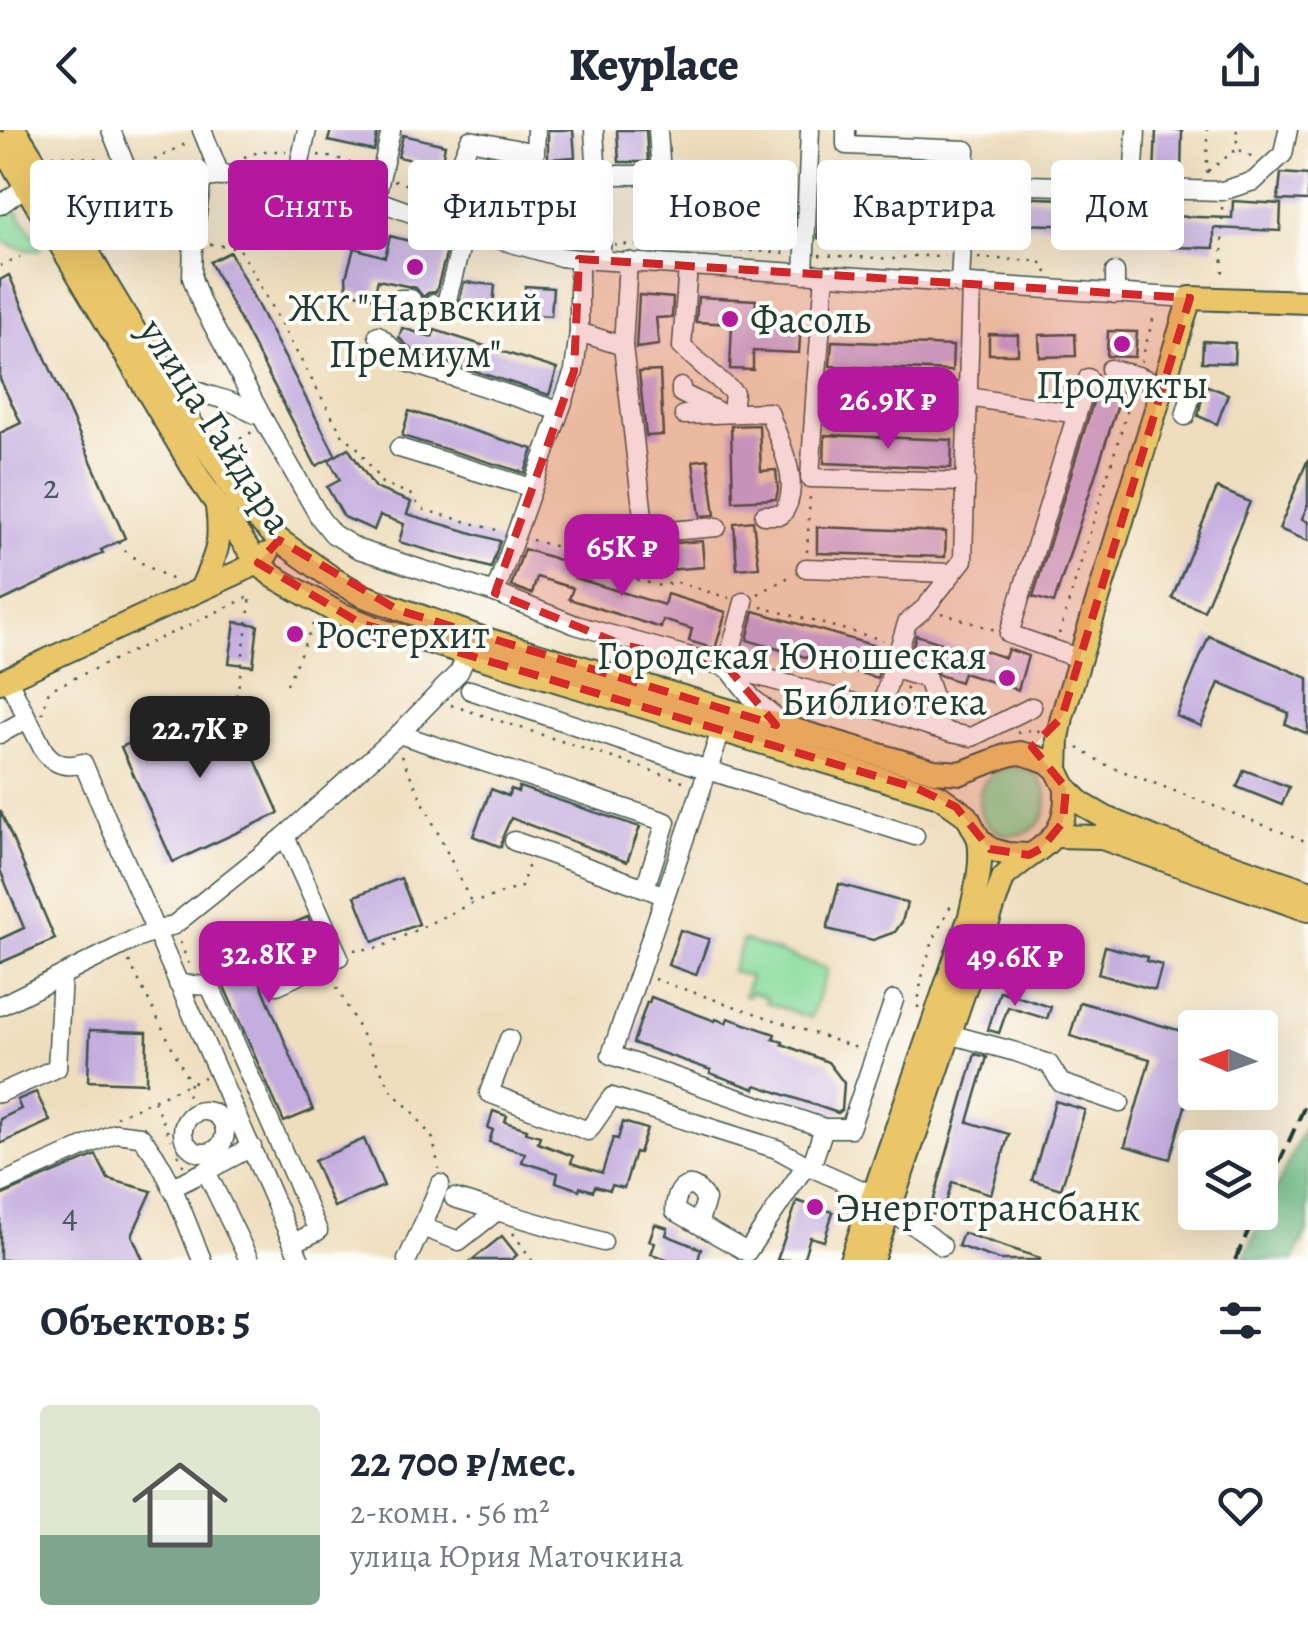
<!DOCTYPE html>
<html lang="ru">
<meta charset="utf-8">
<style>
body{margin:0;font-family:Alegreya,serif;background:#f6f6f7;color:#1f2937;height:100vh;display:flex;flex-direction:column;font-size:38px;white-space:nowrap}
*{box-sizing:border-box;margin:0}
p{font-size:32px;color:#747a83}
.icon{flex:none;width:55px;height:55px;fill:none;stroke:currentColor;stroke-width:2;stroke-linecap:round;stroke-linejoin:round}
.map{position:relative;height:1130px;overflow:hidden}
.side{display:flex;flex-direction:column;background:#fff;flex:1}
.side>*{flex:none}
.hud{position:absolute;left:30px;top:30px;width:1250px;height:90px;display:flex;gap:20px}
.needle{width:65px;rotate:272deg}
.fabs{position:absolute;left:1178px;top:880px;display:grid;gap:20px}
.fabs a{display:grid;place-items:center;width:100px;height:100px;border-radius:10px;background:#fff;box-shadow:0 10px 40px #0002;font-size:50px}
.price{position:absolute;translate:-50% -85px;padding:0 22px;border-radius:20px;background:#b5179e;color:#fff;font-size:32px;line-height:65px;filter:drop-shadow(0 2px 5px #0008)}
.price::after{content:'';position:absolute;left:50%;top:60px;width:30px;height:22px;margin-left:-15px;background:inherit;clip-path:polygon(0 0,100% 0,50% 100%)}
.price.active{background:#222;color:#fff}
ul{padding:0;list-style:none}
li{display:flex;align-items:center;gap:30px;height:250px;padding:0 40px}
li span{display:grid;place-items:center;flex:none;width:280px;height:200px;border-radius:10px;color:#555}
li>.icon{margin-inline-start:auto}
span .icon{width:120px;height:120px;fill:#fffc;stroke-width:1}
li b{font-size:42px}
h2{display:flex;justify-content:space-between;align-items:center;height:120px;padding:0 40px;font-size:42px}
.chip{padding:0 35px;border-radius:10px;background:#fff;box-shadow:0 10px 40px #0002;font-size:35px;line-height:90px}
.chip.active{background:#b5179e;color:#fff}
header{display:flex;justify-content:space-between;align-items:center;height:130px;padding:0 40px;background:#fff;font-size:45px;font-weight:800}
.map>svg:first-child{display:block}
</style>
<header><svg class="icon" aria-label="back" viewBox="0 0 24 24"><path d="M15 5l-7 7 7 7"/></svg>Keyplace<svg class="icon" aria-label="share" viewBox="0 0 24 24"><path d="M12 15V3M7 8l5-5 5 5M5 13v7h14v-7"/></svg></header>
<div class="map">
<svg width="1308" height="1130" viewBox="0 0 1308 1130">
<rect width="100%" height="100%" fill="#fdfcf7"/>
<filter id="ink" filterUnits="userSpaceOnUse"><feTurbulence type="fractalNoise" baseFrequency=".01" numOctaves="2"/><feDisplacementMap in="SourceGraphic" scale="20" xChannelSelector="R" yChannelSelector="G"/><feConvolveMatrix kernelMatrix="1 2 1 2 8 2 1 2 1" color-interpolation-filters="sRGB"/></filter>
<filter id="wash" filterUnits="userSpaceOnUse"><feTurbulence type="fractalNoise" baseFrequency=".0048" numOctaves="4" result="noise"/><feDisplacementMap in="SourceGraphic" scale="40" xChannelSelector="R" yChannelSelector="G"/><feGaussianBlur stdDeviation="2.25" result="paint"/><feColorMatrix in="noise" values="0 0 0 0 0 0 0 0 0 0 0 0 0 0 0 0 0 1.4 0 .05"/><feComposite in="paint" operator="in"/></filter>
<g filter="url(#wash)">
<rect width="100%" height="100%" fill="#efdebd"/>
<!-- green -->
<g fill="#8adc9d" stroke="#548c68" stroke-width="2.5">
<path d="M14,76L41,117L38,120C24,121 11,117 0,108V88Z"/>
<circle cx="1013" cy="671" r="34"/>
<path d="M743,810L828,839L811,888L765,872L766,867L750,862L748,866L744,865L750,847L732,841Z"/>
</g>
<!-- forest -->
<path fill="#6fbc84" stroke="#477c5c" stroke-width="2.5" d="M1308,990V1099L1294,1130H1243Z"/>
<g id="blocks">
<!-- building -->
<g fill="#c4addf">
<path d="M331,0L378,1L374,21L328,11Z"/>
<path d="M548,0H573L575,27L548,29Z"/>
<path d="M617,0H646L648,32H619Z"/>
<path d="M1156,0H1182L1181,45L1154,44Z"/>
<path d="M403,5L445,15L441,36L398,27Z"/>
<path d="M1281,43L1308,45V71L1278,70Z"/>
<path d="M976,66L1163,72V86L1232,88L1233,71L1281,74L1280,101L1214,98V118L1171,117L1172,98L975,93Z"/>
<path d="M903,69L928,71L926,98L901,96Z"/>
<path d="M769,72L794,74L793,100L767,98Z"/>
<path d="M819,85H840V108H818Z"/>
<path d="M241,87L268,89L266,111L239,109Z"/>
<path d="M390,106L447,121L436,162L428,163L423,167L416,158L378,150L373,168L347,160L346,147L354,118L385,127Z"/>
<path d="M230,122L336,326L348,318L375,358L411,372L407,384L500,411L491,438L399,412L404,394L380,385L374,400L344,387L327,357L340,350L329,330L335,326L316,336L210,132Z"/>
<path d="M9,145L125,408L101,420L103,423L0,472V303L21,293L0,249V150Z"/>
<path d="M464,152L495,155L493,176L459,173Z"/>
<path d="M525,156L553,158L551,186L523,184Z"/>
<path d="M639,165L673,168L672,187L656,188L659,215L636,218Z"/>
<path d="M698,167L756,170L755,190L801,192L799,223L753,221V240L730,239L732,194L696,192Z"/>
<path d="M402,198L432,207L435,200L557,239L549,265L413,221L399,208Z"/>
<path d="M1108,201L1137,202L1135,227L1107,226Z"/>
<path d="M989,204L1018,205V224H989Z"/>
<path d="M1075,204L1076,226L1040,227L1039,205Z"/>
<path d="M832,211L953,216L952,241L830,236Z"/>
<path d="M1203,211L1235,213L1234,233L1202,232Z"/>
<path d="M660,241L663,305L646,306L639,242Z"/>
<path d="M1100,250L1124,256L1054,473L1033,467Z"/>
<path d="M1205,255L1228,264L1217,294L1198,286Z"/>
<path d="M409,281L533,319L525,343L402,306Z"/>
<path d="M759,295L761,341L776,340L778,360L776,369L733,371L731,296Z"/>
<path d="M825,305L952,310L951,338L824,333Z"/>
<path d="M708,329L715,385L700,386L693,331Z"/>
<path d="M1308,329V374L1302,389L1308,392V411L1279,399Z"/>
<path d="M1217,358L1250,372L1204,481L1172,468Z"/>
<path d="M753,391L759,437L737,439L734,393Z"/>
<path d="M817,397L946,402L945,427L817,423Z"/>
<path d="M702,411L704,437L640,442L638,413L646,415Z"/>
<path d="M524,419L579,436L575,448L664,475L667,464L726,482L715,519L689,511L692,499L663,490L661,498L569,469L573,458L537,447L532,464L511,456Z"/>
<path d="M754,481L886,519L877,548L747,510Z"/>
<path d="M235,492L258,495L253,536L229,533Z"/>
<path d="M916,505L969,522L971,516L1005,528L1008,519L1028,526L1018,560L963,543L960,552L939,545L931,537L909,530Z"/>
<path d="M1209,506L1308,548V604L1285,594L1289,583L1219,553L1201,596L1176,586Z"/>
<path d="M205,578L210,588L232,578L279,683L173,732L121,617Z"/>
<path d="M1244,640L1289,657L1282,675L1237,657Z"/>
<path d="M519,657L640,697L627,732L511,688L503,706L501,717L473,706L491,659L508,666L511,659L518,662Z"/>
<path d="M0,680L55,809L0,833V809L24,798L0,740Z"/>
<path d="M401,748L419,794L373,812L355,766Z"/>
<path d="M839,754L907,773L902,792L895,802L873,810L827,799Z"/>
<path d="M308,787L322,821L272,844L260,851L313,980L284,992L211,827Z"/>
<path d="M680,800L709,809L696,845L668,835Z"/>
<path d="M1105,816L1147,827L1146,831L1162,835L1155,860L1098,844Z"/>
<path d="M1000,861L1051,877L1047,889L1008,877L999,903L988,900Z"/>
<path d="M651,867L715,891L716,889L726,893L728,888L775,904L773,909L783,912L782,914L828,932L844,953L842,980L838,983L756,955L755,959L710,943L711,940L633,913L647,872L649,873Z"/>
<path d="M1080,872L1195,905V941L1170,1029L1125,1016L1150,929L1070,906Z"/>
<path d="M90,900L147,902L146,953L88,951Z"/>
<path d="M975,924L987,927L968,992L1009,1004L991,1064L952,1052L942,1087L930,1083Z"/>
<path d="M36,962L50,991L0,1014V989L21,979L17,970Z"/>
<path d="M1055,971L1085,980L1061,1059L1032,1050Z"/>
<path d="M493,981L507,986L505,992L527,999L526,1002L540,1006L538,1013L573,1026L571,1033L602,1043L613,1008L618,1009L623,992L647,999L639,1023L635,1022L624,1058L612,1055L610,1060L595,1056L593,1061L580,1057L579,1060L556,1052L558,1043L522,1032L525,1023L489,1012L493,1000L488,998Z"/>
<path d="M364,1009L384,1056L334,1077L314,1031Z"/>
<path d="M96,1025L108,1049L152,1061L132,1105L143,1130H0V1066Z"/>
<path d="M797,1071L833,1082L824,1111L810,1107L803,1130H777Z"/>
<path d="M655,1094L668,1098L666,1105L701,1119L698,1130H670L651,1124L655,1113L649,1111Z"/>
<path d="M963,1103L1040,1128V1130H1000L958,1116Z"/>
<path d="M502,1106L517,1125L511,1130H472Z"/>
</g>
</g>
</g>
<g filter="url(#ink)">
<use href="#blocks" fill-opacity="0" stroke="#3e5549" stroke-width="2.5"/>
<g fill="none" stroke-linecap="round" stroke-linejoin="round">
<!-- minor casing -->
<g stroke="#3e5549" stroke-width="21">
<g id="minor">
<path d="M111,0L134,57"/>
<path d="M202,0L221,47"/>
<path d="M594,0L602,130"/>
<path d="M846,0V15L966,20L960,155"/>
<path d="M607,45H661L658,0"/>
<path d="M297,46L307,0"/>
<path d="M202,48L193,112L192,148L201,173L266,294L320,388L333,404L358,419L495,463L576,495L880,580L951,603L972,607L1032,577"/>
<path d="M965,53L1222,61L1254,51L1283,24L1288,0"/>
<path d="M1133,58L1136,0"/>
<path d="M375,71L391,1"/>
<path d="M0,75L25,57"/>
<path d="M62,75L75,66L87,63L245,43C308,42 367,68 426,88C471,102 516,114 561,127L579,129L1190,168"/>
<path d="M448,95L461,32L470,10L535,23L536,0"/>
<path d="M688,136L682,217L734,263L732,283"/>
<path d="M804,144L810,0"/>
<path d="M825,145L816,256L969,262"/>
<path d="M1115,164V142"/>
<path d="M400,169H411"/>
<path d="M433,174L444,181L465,100"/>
<path d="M579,202L623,216L645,403L717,397"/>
<path d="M378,205L407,232L559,281"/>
<path d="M623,216L628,131"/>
<path d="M154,227C167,234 174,245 185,254C198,265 216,266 231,272C242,276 249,283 261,286"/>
<path d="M1110,239L1138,246L1163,256"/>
<path d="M1165,252L1192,262L1185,286"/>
<path d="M816,256L810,348L966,352"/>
<path d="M681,257V263L717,281"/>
<path d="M968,267L1077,284"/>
<path d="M684,285L769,282C779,312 805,358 781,385H764"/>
<path d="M399,318L532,358"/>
<path d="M806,438L952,443"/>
<path d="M495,463L574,241L579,202V129"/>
<path d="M1081,529L1009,504L1088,248"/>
<path d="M726,538L744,472"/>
<path d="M892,538L927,549L937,578L935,598"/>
<path d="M729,539L752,568L783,593"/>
<path d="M7,548L44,621C55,635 66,638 83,633C154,800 228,964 300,1130"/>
<path d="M470,560L708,640L915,706"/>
<path d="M880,580L907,493L925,478L963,430L971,156"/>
<path d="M721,601L611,925L824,998L811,1037"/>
<path d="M0,604L27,589"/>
<path d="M399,604L666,692L645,758L665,766"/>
<path d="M514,711L645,758"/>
<path d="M980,816L1015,827"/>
<path d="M178,854L210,856L318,1101L293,1113"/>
<path d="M277,855L339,827L285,706"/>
<path d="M0,876L133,810L174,795L285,706L399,604L459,542L467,524"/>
<path d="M949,904L1016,922L1049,934L1061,953L1120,973"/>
<path d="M509,909L489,963L588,1001L612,967L777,1019L806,1035L873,1065"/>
<path d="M0,963L57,938L62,845"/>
<circle cx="204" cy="1002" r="21"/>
<path d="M824,998H850L894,870"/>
<path d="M0,1054L115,1003L140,1006C169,1037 185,1091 202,1130"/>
<path d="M171,1058L206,1041"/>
<path d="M454,1068L497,1081"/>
<path d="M888,1083C909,1091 925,1101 942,1116"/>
<path d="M698,1094L706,1070C692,1045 675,1056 675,1081L747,1122L806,1035"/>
<path d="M422,1097L440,1054"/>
<path d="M249,1130L206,1041L252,1017"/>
<path d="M407,1130L422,1097L459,1111L497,1081L603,1112"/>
</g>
</g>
<!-- major casing -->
<g stroke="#3e5549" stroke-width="26">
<g id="major">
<path d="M15,0L62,75L102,147L181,278L242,373L279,410L335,450L364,466L479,507L934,641L961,643L1008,625L1020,623L1035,627L1048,632L1057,640L1066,658L1082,674L1106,688L1154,708L1308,761"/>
<path d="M0,13L202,353L258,433L273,446L338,483L383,501L429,512L939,666L967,686L979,709L990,719L1007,724L1029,725"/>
<path d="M201,459C216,425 222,415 217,377"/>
<path d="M0,552L239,442L258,433L267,424"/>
<path d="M1057,640L1058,608L1062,587L1190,168L1308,172"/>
<path d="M1055,706L1099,707L1308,780"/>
<path d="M851,1130L970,786C976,759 983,736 979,709"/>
<path d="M872,1130L1003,748C1037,714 1068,716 1066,658"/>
</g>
</g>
<!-- path -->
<g stroke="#3e5549" stroke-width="2.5" stroke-dasharray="2.5 8" stroke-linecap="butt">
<path d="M1237,0L1235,7L1241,21L1255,28"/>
<path d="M52,25L104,29"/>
<path d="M318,25L340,29L368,40"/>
<path d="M244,27L262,21H286"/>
<path d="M145,35L191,11"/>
<path d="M1208,41L1237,19"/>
<path d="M1207,43V0"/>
<path d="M394,50L438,65"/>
<path d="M1222,77L1223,149"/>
<path d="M468,80L493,90"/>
<path d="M90,85L96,81L150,72"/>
<path d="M534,102C551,106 568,105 585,108"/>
<path d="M210,114L239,118L344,308L354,313L382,353L410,364L421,379L500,401"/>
<path d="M614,114L791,123"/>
<path d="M819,125L896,129L910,126H945"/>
<path d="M978,128L1040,131L1048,144"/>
<path d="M0,136L20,127"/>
<path d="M1141,232L1155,182"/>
<path d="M231,314L252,302"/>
<path d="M532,410L587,425L595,438L660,456L675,452L729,468"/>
<path d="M118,412C130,430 154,439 173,450"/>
<path d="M807,422L810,365"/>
<path d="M758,464L791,446"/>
<path d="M761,477L883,510"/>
<path d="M941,483L995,500"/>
<path d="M1059,504L1134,259"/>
<path d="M287,554L314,492"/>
<path d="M906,558L915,573"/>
<path d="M451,575L686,652"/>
<path d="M42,584L49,560L251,466L238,560L232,578"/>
<path d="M1017,603L1035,599L1043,603"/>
<path d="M1078,618L1104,634L1308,712"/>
<path d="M401,626L471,772"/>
<path d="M180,812L190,837"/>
<path d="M354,820L379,818L472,773L521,757L530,731"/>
<path d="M129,831L190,953L186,974"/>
<path d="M332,848L393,963L413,982L433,1009L439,1039"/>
<path d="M654,849L860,919"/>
<path d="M918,878C920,841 933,805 952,774"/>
<path d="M154,971L171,1010"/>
<path d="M116,987L204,947"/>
<path d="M178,1024L184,1037"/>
<path d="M513,1103L532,1130"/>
</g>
<!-- minor -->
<use href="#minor" stroke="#fff" stroke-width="18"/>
<!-- major -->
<use href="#major" stroke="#ebc669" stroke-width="22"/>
<!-- rail -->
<g stroke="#1f3d34" stroke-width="4" stroke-dasharray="15 8" stroke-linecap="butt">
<path d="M1260,1075L1308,969"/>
<path d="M1235,1130L1257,1082"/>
</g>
</g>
</g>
<!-- marked area -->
<path fill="#d62828" fill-opacity="0.2" stroke="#d62828" stroke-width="8" stroke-dasharray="20 12" stroke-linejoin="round" d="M579,129L1190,168L1062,587L1032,617L1066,658L1063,692L1042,718L1029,725L990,719L956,677L916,658L360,493L258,433L279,410L398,480L776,595L729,539L623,515L495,463L574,241Z"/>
<!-- markers -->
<g fill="#b5179e" stroke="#fdfcf7" stroke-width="4">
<circle cx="415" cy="137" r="10"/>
<circle cx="730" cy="189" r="10"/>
<circle cx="1122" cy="214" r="10"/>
<circle cx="295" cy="504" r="10"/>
<circle cx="1007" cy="548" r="10"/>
<circle cx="815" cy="1077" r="10"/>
</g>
<g text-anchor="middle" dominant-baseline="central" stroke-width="8" stroke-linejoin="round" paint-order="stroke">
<!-- number labels -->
<g font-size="35" fill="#48595f">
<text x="51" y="356">2</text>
<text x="70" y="1085">4</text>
</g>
<!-- poi labels -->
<g font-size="40" fill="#1f3d34" stroke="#fdfcf7" text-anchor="start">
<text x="415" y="177" text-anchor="middle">ЖК "Нарвский<tspan x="415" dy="46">Премиум"</tspan></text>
<text x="750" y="189">Фасоль</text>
<text x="1122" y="254" text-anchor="middle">Продукты</text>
<text x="315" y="504">Ростерхит</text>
<text x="987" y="525" text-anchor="end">Городская Юношеская<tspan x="987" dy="46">Библиотека</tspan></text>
<text x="835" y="1077">Энерготрансбанк</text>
</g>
<!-- street labels -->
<g font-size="40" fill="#1f3d34" stroke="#fdfcf7">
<text transform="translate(216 296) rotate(57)">улица Гайдара</text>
</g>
</g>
</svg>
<div class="fabs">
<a><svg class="needle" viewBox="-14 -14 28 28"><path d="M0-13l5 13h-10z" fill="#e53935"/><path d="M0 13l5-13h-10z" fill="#747a83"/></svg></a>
<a><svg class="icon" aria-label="layers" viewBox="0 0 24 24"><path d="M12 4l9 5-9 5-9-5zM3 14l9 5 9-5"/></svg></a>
</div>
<b class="price" style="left:888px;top:322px">26.9K ₽</b>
<b class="price" style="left:622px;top:469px">65K ₽</b>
<b class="price active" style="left:200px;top:651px">22.7K ₽</b>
<b class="price" style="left:269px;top:876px">32.8K ₽</b>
<b class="price" style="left:1015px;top:879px">49.6K ₽</b>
<div class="hud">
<a class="chip">Купить</a>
<a class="chip active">Снять</a>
<a class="chip">Фильтры</a>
<a class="chip">Новое</a>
<a class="chip">Квартира</a>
<a class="chip">Дом</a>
</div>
</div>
<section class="side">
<h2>Объектов: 5<svg class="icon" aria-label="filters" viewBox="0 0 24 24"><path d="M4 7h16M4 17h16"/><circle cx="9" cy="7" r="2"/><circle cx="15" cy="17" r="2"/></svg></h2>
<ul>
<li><span style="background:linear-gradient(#dfe7d0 65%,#7fa58c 0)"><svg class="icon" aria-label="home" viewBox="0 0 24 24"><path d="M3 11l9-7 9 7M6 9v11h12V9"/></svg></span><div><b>22 700 ₽/мес.</b><p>2-комн. · 56 m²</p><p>улица Юрия Маточкина</p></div><svg class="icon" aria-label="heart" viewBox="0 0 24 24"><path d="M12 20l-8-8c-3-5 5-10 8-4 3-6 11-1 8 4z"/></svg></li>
</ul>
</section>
